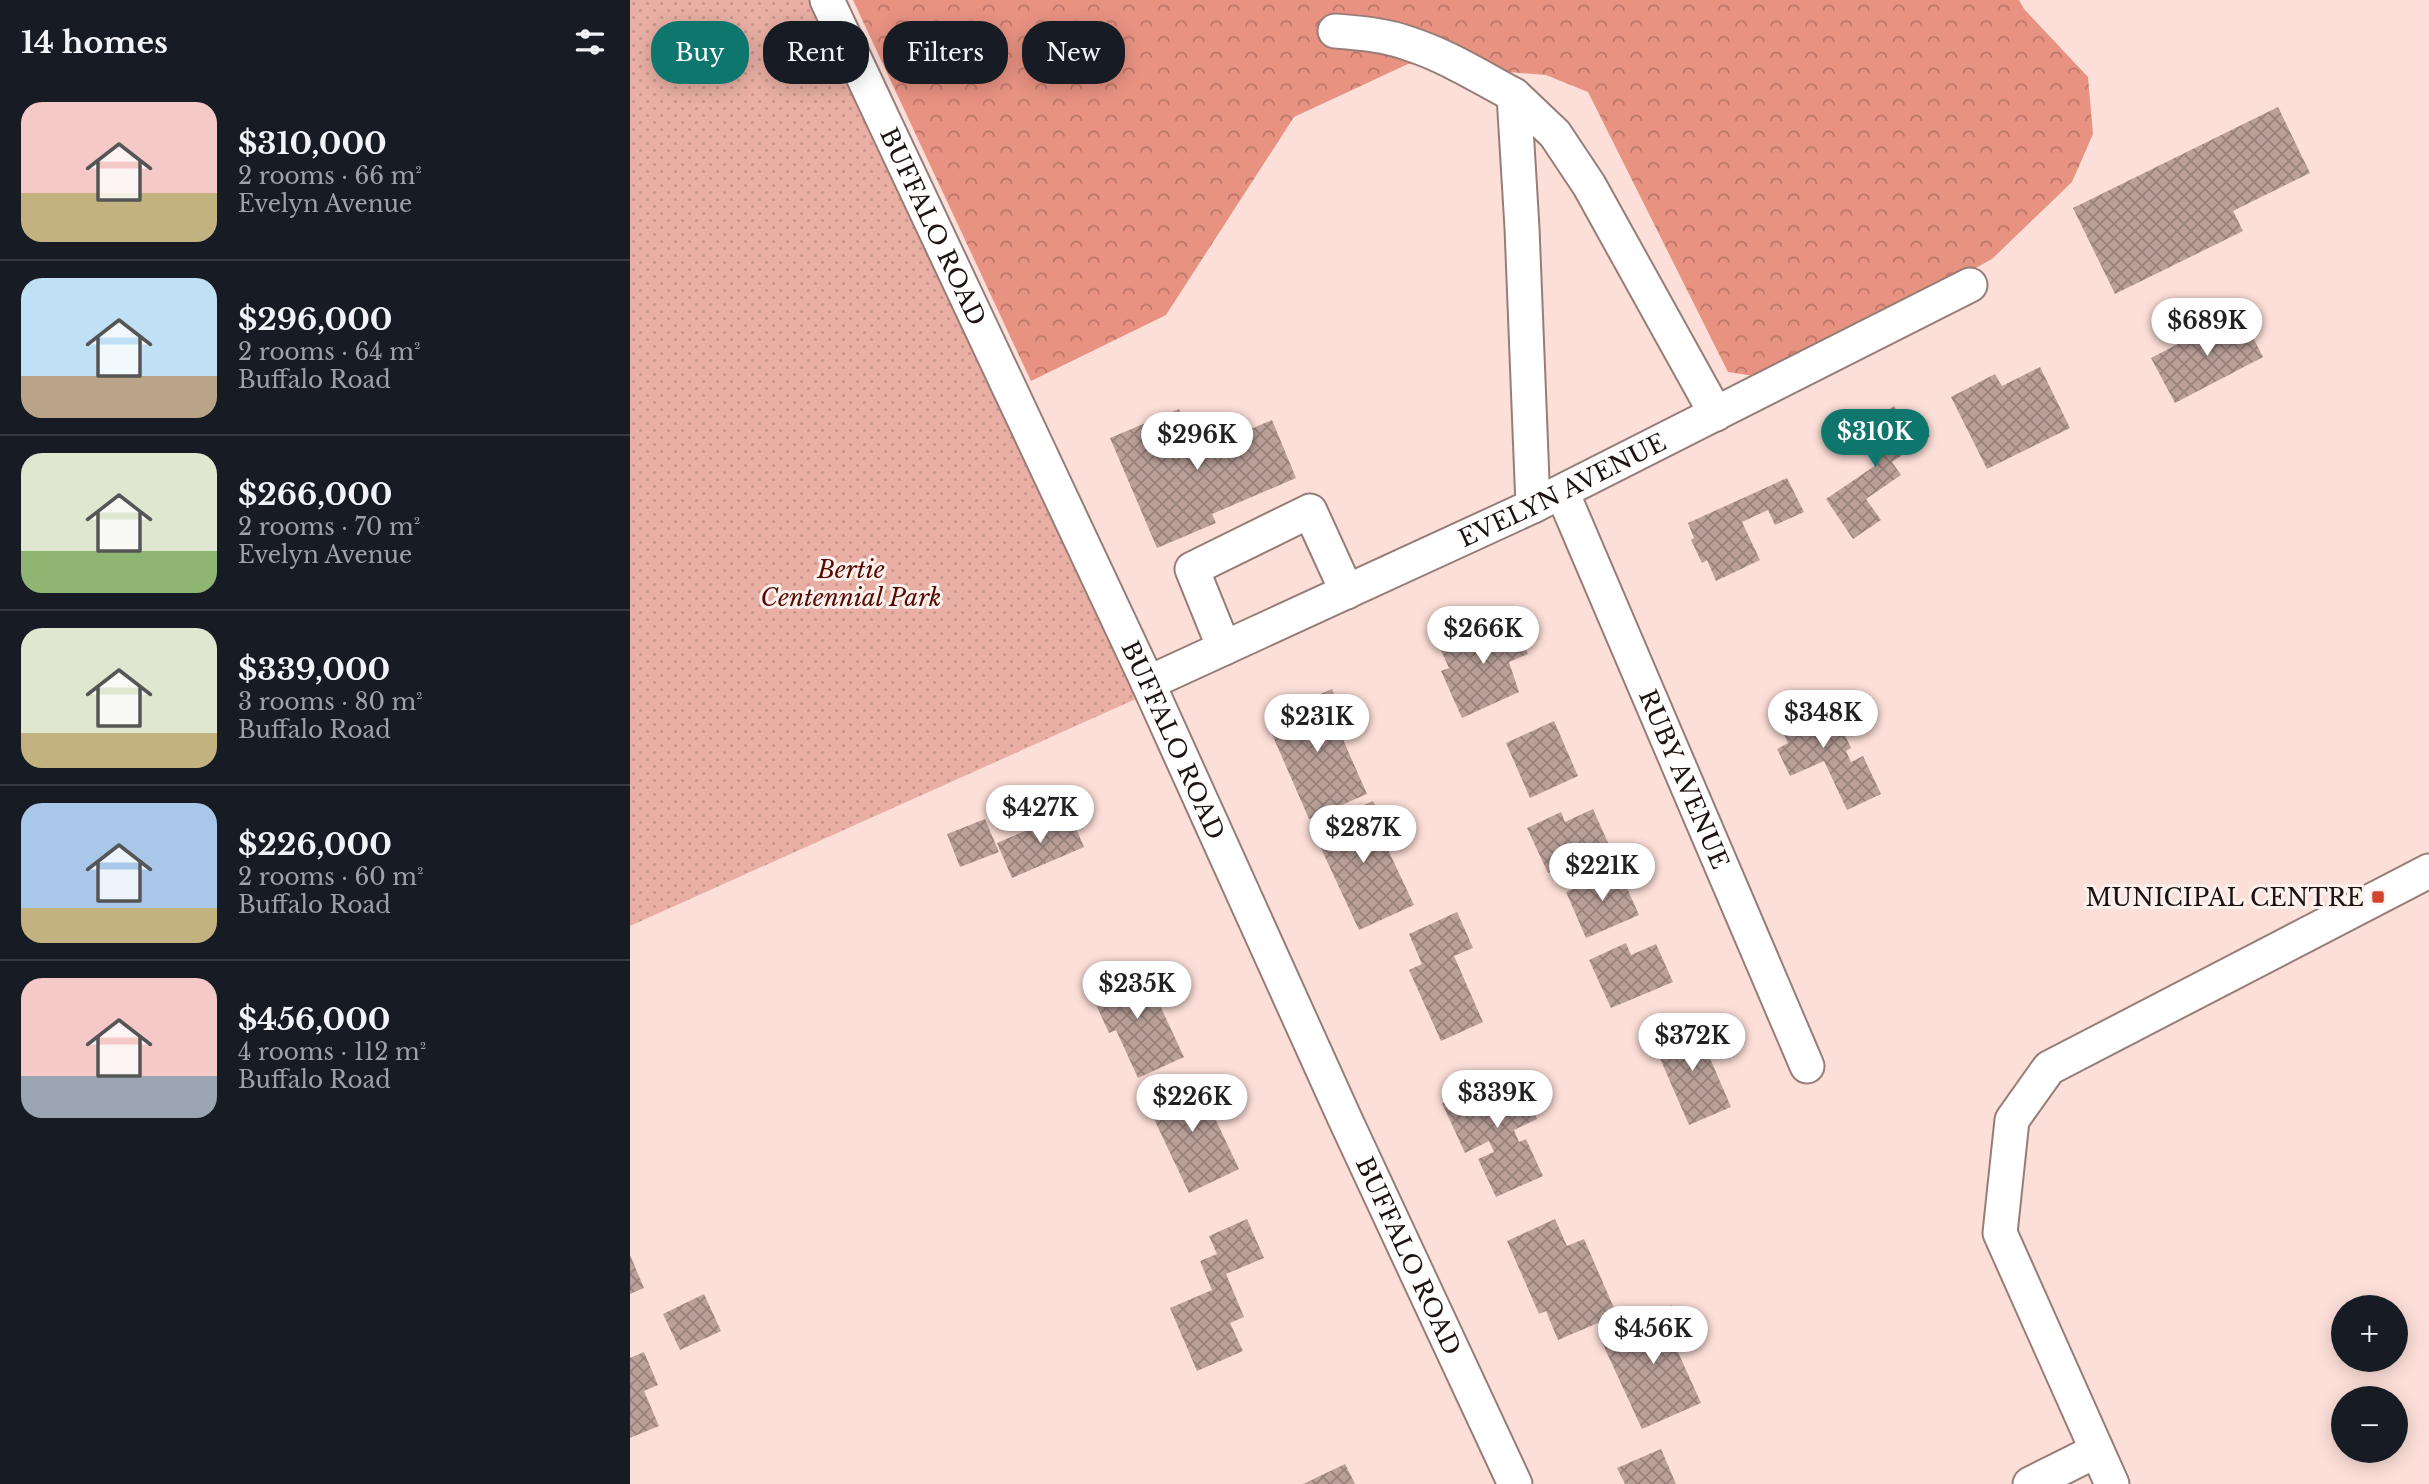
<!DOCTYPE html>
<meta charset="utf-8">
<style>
body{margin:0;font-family:"Libre Baskerville",serif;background:#20242c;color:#f1f3f6;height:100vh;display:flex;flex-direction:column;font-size:26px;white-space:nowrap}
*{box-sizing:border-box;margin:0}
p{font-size:23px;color:#9ea1a6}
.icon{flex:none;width:38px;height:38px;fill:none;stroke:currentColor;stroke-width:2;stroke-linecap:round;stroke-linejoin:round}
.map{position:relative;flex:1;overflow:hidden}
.details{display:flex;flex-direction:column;background:#171b24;width:630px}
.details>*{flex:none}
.hud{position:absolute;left:21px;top:21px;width:665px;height:63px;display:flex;gap:14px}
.controls{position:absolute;left:1701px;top:1295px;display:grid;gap:14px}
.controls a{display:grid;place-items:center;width:77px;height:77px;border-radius:50%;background:#171b24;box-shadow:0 4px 18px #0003;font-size:35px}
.price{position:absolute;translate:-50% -60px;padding:0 16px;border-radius:24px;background:#fff;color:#222;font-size:23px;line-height:46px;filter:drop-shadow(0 2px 4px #0008)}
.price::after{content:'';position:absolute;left:50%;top:42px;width:21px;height:16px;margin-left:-10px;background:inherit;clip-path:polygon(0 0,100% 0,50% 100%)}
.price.on{background:#0f766e;color:#fff}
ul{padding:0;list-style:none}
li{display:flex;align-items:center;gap:21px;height:175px;padding:0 21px}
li+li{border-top:2px solid #363941}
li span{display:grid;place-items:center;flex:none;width:196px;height:140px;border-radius:21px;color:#555}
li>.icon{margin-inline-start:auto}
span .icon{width:84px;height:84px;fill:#fffc;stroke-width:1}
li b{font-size:30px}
h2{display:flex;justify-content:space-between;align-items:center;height:84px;padding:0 21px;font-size:30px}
.pill{padding:0 24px;border-radius:28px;background:#171b24;box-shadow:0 4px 18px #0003;font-size:24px;line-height:63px}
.pill.on{background:#0f766e;color:#fff}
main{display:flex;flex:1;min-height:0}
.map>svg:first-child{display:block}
</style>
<main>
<section class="details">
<h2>14 homes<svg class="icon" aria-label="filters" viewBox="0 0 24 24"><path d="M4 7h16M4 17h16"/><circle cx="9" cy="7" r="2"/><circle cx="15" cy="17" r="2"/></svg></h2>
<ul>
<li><span style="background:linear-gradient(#f6c9c9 65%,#c2b280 0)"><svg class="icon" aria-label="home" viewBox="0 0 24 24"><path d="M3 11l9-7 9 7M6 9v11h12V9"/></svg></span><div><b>$310,000</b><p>2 rooms · 66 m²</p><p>Evelyn Avenue</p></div></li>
<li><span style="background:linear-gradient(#bfe0f5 70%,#b9a48a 0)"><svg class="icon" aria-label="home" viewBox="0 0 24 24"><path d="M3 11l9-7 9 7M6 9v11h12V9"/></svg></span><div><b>$296,000</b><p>2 rooms · 64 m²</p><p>Buffalo Road</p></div></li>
<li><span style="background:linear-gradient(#dfe7d0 70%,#8fb573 0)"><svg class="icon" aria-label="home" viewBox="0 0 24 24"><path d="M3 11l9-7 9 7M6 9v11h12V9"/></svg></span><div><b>$266,000</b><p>2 rooms · 70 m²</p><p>Evelyn Avenue</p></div></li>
<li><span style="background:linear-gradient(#dfe7d0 75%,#c2b280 0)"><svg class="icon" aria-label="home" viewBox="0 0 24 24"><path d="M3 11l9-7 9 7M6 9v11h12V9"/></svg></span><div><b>$339,000</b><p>3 rooms · 80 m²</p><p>Buffalo Road</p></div></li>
<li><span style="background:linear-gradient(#a9c7e8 75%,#c2b280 0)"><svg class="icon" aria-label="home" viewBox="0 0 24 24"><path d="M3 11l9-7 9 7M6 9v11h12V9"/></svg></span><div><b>$226,000</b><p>2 rooms · 60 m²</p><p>Buffalo Road</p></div></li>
<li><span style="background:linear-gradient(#f6c9c9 70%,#9aa5b1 0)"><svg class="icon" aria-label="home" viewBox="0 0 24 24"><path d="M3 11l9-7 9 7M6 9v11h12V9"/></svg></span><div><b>$456,000</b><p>4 rooms · 112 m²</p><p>Buffalo Road</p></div></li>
</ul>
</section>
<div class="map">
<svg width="1799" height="1484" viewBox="0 0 1799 1484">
<defs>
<pattern id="forest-crowns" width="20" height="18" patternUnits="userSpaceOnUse" patternTransform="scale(1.75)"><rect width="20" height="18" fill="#e89282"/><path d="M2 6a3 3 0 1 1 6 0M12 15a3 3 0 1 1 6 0" fill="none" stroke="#bb7669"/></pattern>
<pattern id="park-dots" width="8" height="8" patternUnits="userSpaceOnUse" patternTransform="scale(1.75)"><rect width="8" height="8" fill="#e9afa4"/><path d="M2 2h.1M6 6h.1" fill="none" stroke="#c7968c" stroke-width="1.8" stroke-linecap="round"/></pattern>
<pattern id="building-cross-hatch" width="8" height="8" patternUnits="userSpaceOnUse" patternTransform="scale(1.75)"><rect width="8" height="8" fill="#bba09a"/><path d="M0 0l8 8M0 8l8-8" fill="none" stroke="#97817c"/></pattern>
</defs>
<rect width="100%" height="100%" fill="#fddfd9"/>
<!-- forest -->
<path fill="url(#forest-crowns)" d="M223,0H1389L1394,9L1458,77L1463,134L1442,182L1362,259L1143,379L1098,372L958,92L916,75L778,64L664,117L536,315L401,381Z"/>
<!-- park -->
<path fill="url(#park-dots)" d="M0,0H196L517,694L0,926Z"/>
<!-- building -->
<g fill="url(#building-cross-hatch)">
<path d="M1648,107L1680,173L1603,211L1613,231L1485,294L1443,208Z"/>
<path d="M1610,312L1633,357L1545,403L1521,358Z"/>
<path d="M1410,367L1440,428L1357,469L1321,397L1365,374L1372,386Z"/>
<path d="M1264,406L1281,431L1292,424L1300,436L1262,462L1271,475L1236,499L1251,520L1223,539L1196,499L1246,465L1224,434Z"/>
<path d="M549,409L563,444L614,423L616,431L642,420L666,478L582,514L586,523L527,548L480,438Z"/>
<path d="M1157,478L1174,512L1145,525L1138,510L1112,522L1130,560L1086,581L1077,560L1072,563L1061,540L1064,538L1058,523Z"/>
<path d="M880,615L898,654L879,662L889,692L832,718L811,671L819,668L810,648Z"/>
<path d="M702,689L716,722L707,726L737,794L679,819L635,718Z"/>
<path d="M1185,692L1198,720L1206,716L1221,748L1216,751L1221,762L1233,756L1251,794L1217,810L1194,761L1160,776L1147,749L1158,743L1143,711Z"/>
<path d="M924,721L948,776L900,798L876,743Z"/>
<path d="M743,801L759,836L753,839L784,905L729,930L682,829Z"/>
<path d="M963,809L979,845L918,873L897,828L931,812L935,822Z"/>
<path d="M439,812L454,847L382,878L367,843Z"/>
<path d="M355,819L369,852L330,867L317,834Z"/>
<path d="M988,868L1009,915L956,938L936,892Z"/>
<path d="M827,912L843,948L824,956L853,1022L811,1041L779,970L792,964L779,934Z"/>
<path d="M996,943L1001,955L1026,944L1043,982L981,1008L959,960Z"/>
<path d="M511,965L554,1057L508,1078L486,1030L479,1033L459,989Z"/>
<path d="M1064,1021L1101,1107L1059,1125L1022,1040Z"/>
<path d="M885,1070L907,1119L884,1130L889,1142L896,1139L913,1176L866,1197L848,1159L864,1152L859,1141L835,1153L812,1103Z"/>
<path d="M565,1076L609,1169L559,1193L515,1100Z"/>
<path d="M617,1219L634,1258L596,1274L614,1317L600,1323L613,1351L567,1371L540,1308L582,1290L570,1261L587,1254L579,1236Z"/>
<path d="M925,1219L937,1246L954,1239L987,1315L928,1340L916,1311L909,1314L877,1241Z"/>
<path d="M0,1255L14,1288L0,1294Z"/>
<path d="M74,1294L91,1331L50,1350L33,1314Z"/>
<path d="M1042,1305L1060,1344L1047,1350L1071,1403L1012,1429L970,1338Z"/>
<path d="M14,1352L28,1385L14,1391L29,1426L0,1438V1358Z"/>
<path d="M1031,1449L1046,1484H995L987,1468Z"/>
<path d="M715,1464L725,1484H673Z"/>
</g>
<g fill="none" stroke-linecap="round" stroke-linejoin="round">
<!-- minor casing -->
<g stroke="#977d77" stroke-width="37">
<g id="minor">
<path id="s1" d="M197,0L518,683L715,1119L885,1484"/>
<path d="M705,31C730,33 756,35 780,44C817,56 850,77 884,95L892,228L903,506"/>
<path d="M884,95L925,134L959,185L1086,414"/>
<path id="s2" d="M932,492L1177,1066"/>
<path d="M594,648L562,569L680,511L717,592"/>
<path id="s3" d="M518,683L903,506L1340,285"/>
<path d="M1400,1484L1466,1451"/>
<path d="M1482,1484L1370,1233L1382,1120L1419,1068L1799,871"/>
</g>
</g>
<!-- minor -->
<use href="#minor" stroke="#fff" stroke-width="33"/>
</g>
<!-- markers -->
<rect fill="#d1452f" stroke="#fdf1ee" stroke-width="2.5" x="1741" y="890" width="14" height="14" rx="3.5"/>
<g text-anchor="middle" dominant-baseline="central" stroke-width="6" stroke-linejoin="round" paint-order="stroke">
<!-- street labels -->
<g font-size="24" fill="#1d1311" stroke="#fdf1ee">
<text stroke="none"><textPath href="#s1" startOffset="250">BUFFALO ROAD</textPath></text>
<text stroke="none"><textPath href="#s3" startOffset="457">EVELYN AVENUE</textPath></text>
<text stroke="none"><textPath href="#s1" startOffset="817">BUFFALO ROAD</textPath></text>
<text stroke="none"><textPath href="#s2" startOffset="312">RUBY AVENUE</textPath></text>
<text stroke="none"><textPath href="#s1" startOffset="1384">BUFFALO ROAD</textPath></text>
</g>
<!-- park labels -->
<g font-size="24" font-style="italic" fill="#570a02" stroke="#fdf1ee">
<text x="221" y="569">Bertie<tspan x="221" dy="28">Centennial Park</tspan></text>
</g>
<!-- poi labels -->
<g font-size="24" fill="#1d1311" stroke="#fdf1ee" text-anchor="end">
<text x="1734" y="897">MUNICIPAL CENTRE</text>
</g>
</g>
</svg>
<div class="controls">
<a>+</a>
<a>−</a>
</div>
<b class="price" style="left:1577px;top:358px">$689K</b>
<b class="price on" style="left:1245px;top:469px">$310K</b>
<b class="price" style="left:567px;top:472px">$296K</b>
<b class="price" style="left:853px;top:666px">$266K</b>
<b class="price" style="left:1193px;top:750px">$348K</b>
<b class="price" style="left:687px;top:754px">$231K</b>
<b class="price" style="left:410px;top:845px">$427K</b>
<b class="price" style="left:733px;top:865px">$287K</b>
<b class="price" style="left:972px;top:903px">$221K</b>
<b class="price" style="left:507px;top:1021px">$235K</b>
<b class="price" style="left:1062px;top:1073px">$372K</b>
<b class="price" style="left:867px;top:1130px">$339K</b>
<b class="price" style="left:562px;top:1134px">$226K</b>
<b class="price" style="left:1023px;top:1366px">$456K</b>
<div class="hud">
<a class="pill on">Buy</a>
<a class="pill">Rent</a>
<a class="pill">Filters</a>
<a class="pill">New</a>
</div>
</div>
</main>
